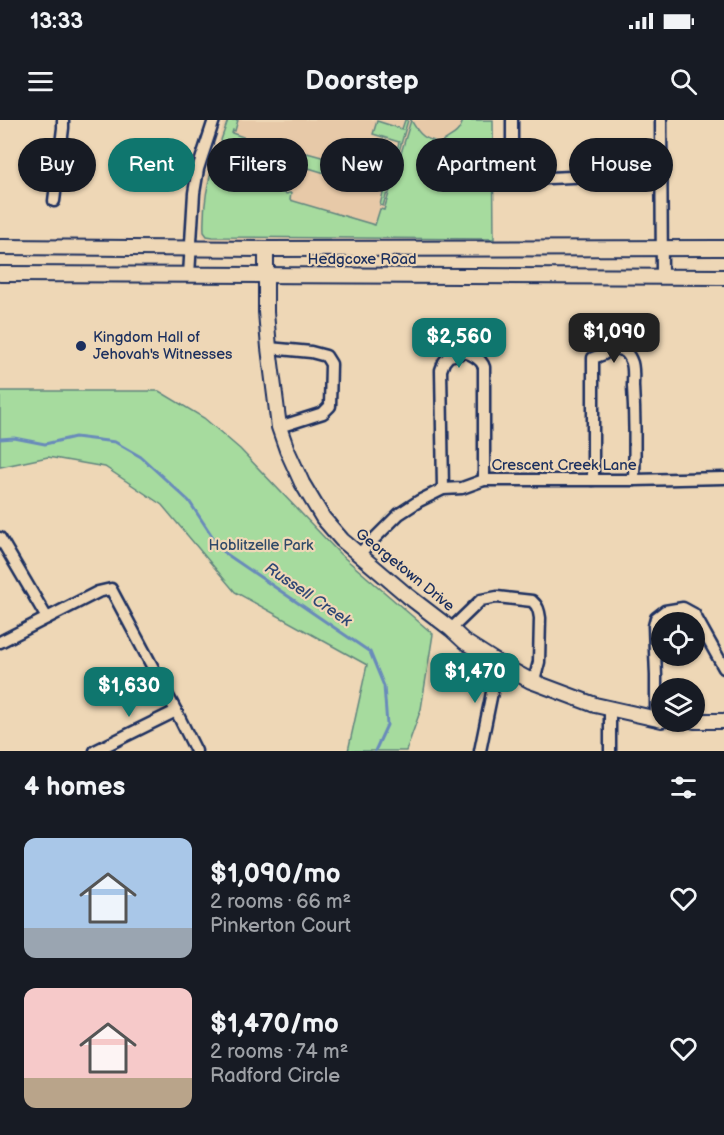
<!DOCTYPE html>
<meta charset="utf-8">
<style>
body{margin:0;font-family:"Balsamiq Sans",sans-serif;background:#20242c;color:#f1f3f6;height:100vh;display:flex;flex-direction:column;font-size:22px;white-space:nowrap}
*{box-sizing:border-box;margin:0}
p{font-size:20px;color:#9ea1a6}
.icon{flex:none;width:33px;height:33px;fill:none;stroke:currentColor;stroke-width:2;stroke-linecap:round;stroke-linejoin:round}
.map{position:relative;height:631px;overflow:hidden}
.side{display:flex;flex-direction:column;background:#171b24;flex:1}
.side>*{flex:none}
.top-card{position:absolute;left:18px;top:18px;width:688px;height:54px;display:flex;gap:12px}
.tools{position:absolute;left:651px;top:492px;display:grid;gap:12px}
.tools a{display:grid;place-items:center;width:54px;height:54px;border-radius:50%;background:#171b24;box-shadow:0 2px 4px #0004;font-size:30px}
.price{position:absolute;translate:-50% -51px;padding:0 14px;border-radius:12px;background:#0f766e;color:#fff;font-size:20px;line-height:39px;filter:drop-shadow(0 2px 3px #0008)}
.price::after{content:'';position:absolute;left:50%;top:36px;width:18px;height:14px;margin-left:-9px;background:inherit;clip-path:polygon(0 0,100% 0,50% 100%)}
.price.on{background:#222;color:#fff}
ul{padding:0;list-style:none}
li{display:flex;align-items:center;gap:18px;height:150px;padding:0 24px}
li span{display:grid;place-items:center;flex:none;width:168px;height:120px;border-radius:12px;color:#555}
li>.icon{margin-inline-start:auto}
span .icon{width:72px;height:72px;fill:#fffc;stroke-width:1}
li b{font-size:26px}
h2{display:flex;justify-content:space-between;align-items:center;height:72px;padding:0 24px;font-size:26px}
.pill{padding:0 21px;border-radius:27px;background:#171b24;box-shadow:0 2px 4px #0004;font-size:21px;line-height:54px}
.pill.on{background:#0f766e;color:#fff}
.status{display:flex;justify-content:space-between;align-items:center;height:42px;padding:0 30px;background:#171b24;direction:ltr}
.status svg{height:16px;fill:currentColor}
header{display:flex;justify-content:space-between;align-items:center;height:78px;padding:0 24px;background:#171b24;font-size:27px;font-weight:800}
.map>svg:first-child{display:block}
</style>
<div class="status"><b>13:33</b><svg viewBox="0 0 49 12"><path d="M0 12V9h3v3zM5 12V6h3v6zM10 12V3h3v9zM15 12V0h3v12zM26 1h20v11H26zM47 4h2v5h-2z"/></svg></div>
<header><svg class="icon" aria-label="menu" viewBox="0 0 24 24"><path d="M4 6h16M4 12h16M4 18h16"/></svg>Doorstep<svg class="icon" aria-label="search" viewBox="0 0 24 24"><circle cx="10" cy="10" r="6"/><path d="M15 15l6 6"/></svg></header>
<div class="map">
<svg width="724" height="631" viewBox="0 0 724 631">
<rect width="100%" height="100%" fill="#eed7b6"/>
<filter id="ink" filterUnits="userSpaceOnUse"><feTurbulence type="fractalNoise" baseFrequency=".0167" numOctaves="2"/><feDisplacementMap in="SourceGraphic" scale="12" xChannelSelector="R" yChannelSelector="G"/><feConvolveMatrix kernelMatrix="1 2 1 2 8 2 1 2 1" color-interpolation-filters="sRGB"/></filter>
<g filter="url(#ink)">
<!-- built -->
<path fill="#e7c9a8" d="M225,0H493L494,119L206,120L201,114L204,62Z"/>
<!-- green -->
<g fill="#a6db9e" stroke="#60857e" stroke-width="1.5">
<path d="M228,0H238L235,11L233,10L232,13L246,18L247,22L243,27L232,28L222,24L221,20Z"/>
<path d="M405,0H408L397,38L395,37L399,22L373,14L377,1L402,9Z"/>
<path d="M411,0C417,10 421,18 434,21L436,23L435,65H441V23C451,15 459,15 463,0H493L494,119L213,117L207,116L204,112C203,89 207,64 214,42C220,42 224,44 229,45C243,48 253,41 263,32L253,64L287,74L288,73H291L290,80L375,105L380,89L384,90Z"/>
<path d="M307,33L329,39L325,53L302,46Z"/>
<path d="M394,41H396L383,86L380,85L384,69L359,62L363,49L389,57Z"/>
<path d="M0,271H159L204,298L240,329L340,434L433,514L421,589L406,631H348L367,545L235,472L162,385L105,347L48,337L0,347Z"/>
</g>
<g fill="none" stroke-linecap="round" stroke-linejoin="round">
<!-- stream -->
<path stroke="#698bba" stroke-width="3" d="M0,319L14,318L45,324L75,317L115,322L141,337L189,381L222,431L370,532L384,566L387,605L375,631"/>
<!-- street casing -->
<g stroke="#1b2f5e" stroke-width="15">
<g id="street">
<path d="M512,0V38L515,51L524,58H549L662,53"/>
<path d="M661,0L662,157"/>
<path d="M54,81L63,8V0"/>
<path d="M189,155L194,73L198,49L214,0"/>
<path d="M269,228L311,232L326,236L331,244L330,286L323,293L279,307"/>
<path d="M593,360V238L604,234L607,229C619,227 628,230 632,243C634,250 633,259 633,266C635,298 635,328 634,360"/>
<path d="M443,369L441,250L444,242L449,236L459,234L462,231C471,234 481,238 484,247V360"/>
<path d="M0,418L47,498"/>
<path d="M358,435L399,394L419,381L443,369L462,368L484,360H634L724,358"/>
<path d="M451,509L481,480L497,477L532,481C538,486 539,491 540,498L539,542L534,561"/>
<path d="M0,522L98,472L111,469L176,591L196,631"/>
<path d="M610,589V631"/>
<path d="M656,599V556L654,506L656,498L665,491L683,488L694,494L724,548"/>
<path d="M95,631L176,591"/>
<path d="M480,631L498,543"/>
</g>
</g>
<!-- secondary casing -->
<g stroke="#1b2f5e" stroke-width="18">
<g id="secondary">
<path d="M0,127L266,129L724,128"/>
<path d="M266,129V192L269,228L279,307L287,330L302,363L323,398L342,420L408,476L451,509L465,522L498,543L531,561L595,585L662,600"/>
<path d="M0,154L724,157"/>
<path d="M694,601H724"/>
</g>
</g>
<!-- street -->
<use href="#street" stroke="#eed7b6" stroke-width="10"/>
<!-- secondary -->
<use href="#secondary" stroke="#eed7b6" stroke-width="14"/>
</g>
</g>
<!-- markers -->
<circle fill="#1b2f5e" stroke="#eed7b6" stroke-width="2" cx="81" cy="226" r="6"/>
<g text-anchor="middle" dominant-baseline="central" stroke-width="4.5" stroke-linejoin="round" paint-order="stroke">
<!-- street labels -->
<g font-size="15" fill="#1b2f5e" stroke="#eed7b6">
<text x="362" y="139">Hedgcoxe Road</text>
<text x="564" y="345">Crescent Creek Lane</text>
<text transform="translate(405 450) rotate(39)">Georgetown Drive</text>
</g>
<!-- poi labels -->
<g font-size="15" fill="#1b2f5e" stroke="#eed7b6" text-anchor="start">
<text x="93" y="217">Kingdom Hall of<tspan x="93" dy="17">Jehovah's Witnesses</tspan></text>
</g>
<!-- park labels -->
<g font-size="15" fill="#304968" stroke="#eed7b6">
<text x="261" y="425">Hoblitzelle Park</text>
</g>
<!-- water labels -->
<g font-size="16" font-style="italic" fill="#2e4675" stroke="#eed7b6">
<text transform="translate(308 475) rotate(34)">Russell Creek</text>
</g>
</g>
</svg>
<div class="tools">
<a><svg class="icon" aria-label="locate" viewBox="0 0 24 24"><circle cx="12" cy="12" r="6"/><path d="M12 2v4M12 18v4M2 12h4M18 12h4"/></svg></a>
<a><svg class="icon" aria-label="layers" viewBox="0 0 24 24"><path d="M12 4l9 5-9 5-9-5zM3 14l9 5 9-5"/></svg></a>
</div>
<b class="price on" style="left:614px;top:244px">$1,090</b>
<b class="price" style="left:459px;top:249px">$2,560</b>
<b class="price" style="left:475px;top:584px">$1,470</b>
<b class="price" style="left:129px;top:598px">$1,630</b>
<div class="top-card">
<a class="pill">Buy</a>
<a class="pill on">Rent</a>
<a class="pill">Filters</a>
<a class="pill">New</a>
<a class="pill">Apartment</a>
<a class="pill">House</a>
</div>
</div>
<section class="side">
<h2>4 homes<svg class="icon" aria-label="filters" viewBox="0 0 24 24"><path d="M4 7h16M4 17h16"/><circle cx="9" cy="7" r="2"/><circle cx="15" cy="17" r="2"/></svg></h2>
<ul>
<li><span style="background:linear-gradient(#a9c7e8 75%,#9aa5b1 0)"><svg class="icon" aria-label="home" viewBox="0 0 24 24"><path d="M3 11l9-7 9 7M6 9v11h12V9"/></svg></span><div><b>$1,090/mo</b><p>2 rooms · 66 m²</p><p>Pinkerton Court</p></div><svg class="icon" aria-label="heart" viewBox="0 0 24 24"><path d="M12 20l-8-8c-3-5 5-10 8-4 3-6 11-1 8 4z"/></svg></li>
<li><span style="background:linear-gradient(#f6c9c9 75%,#b9a48a 0)"><svg class="icon" aria-label="home" viewBox="0 0 24 24"><path d="M3 11l9-7 9 7M6 9v11h12V9"/></svg></span><div><b>$1,470/mo</b><p>2 rooms · 74 m²</p><p>Radford Circle</p></div><svg class="icon" aria-label="heart" viewBox="0 0 24 24"><path d="M12 20l-8-8c-3-5 5-10 8-4 3-6 11-1 8 4z"/></svg></li>
</ul>
</section>
